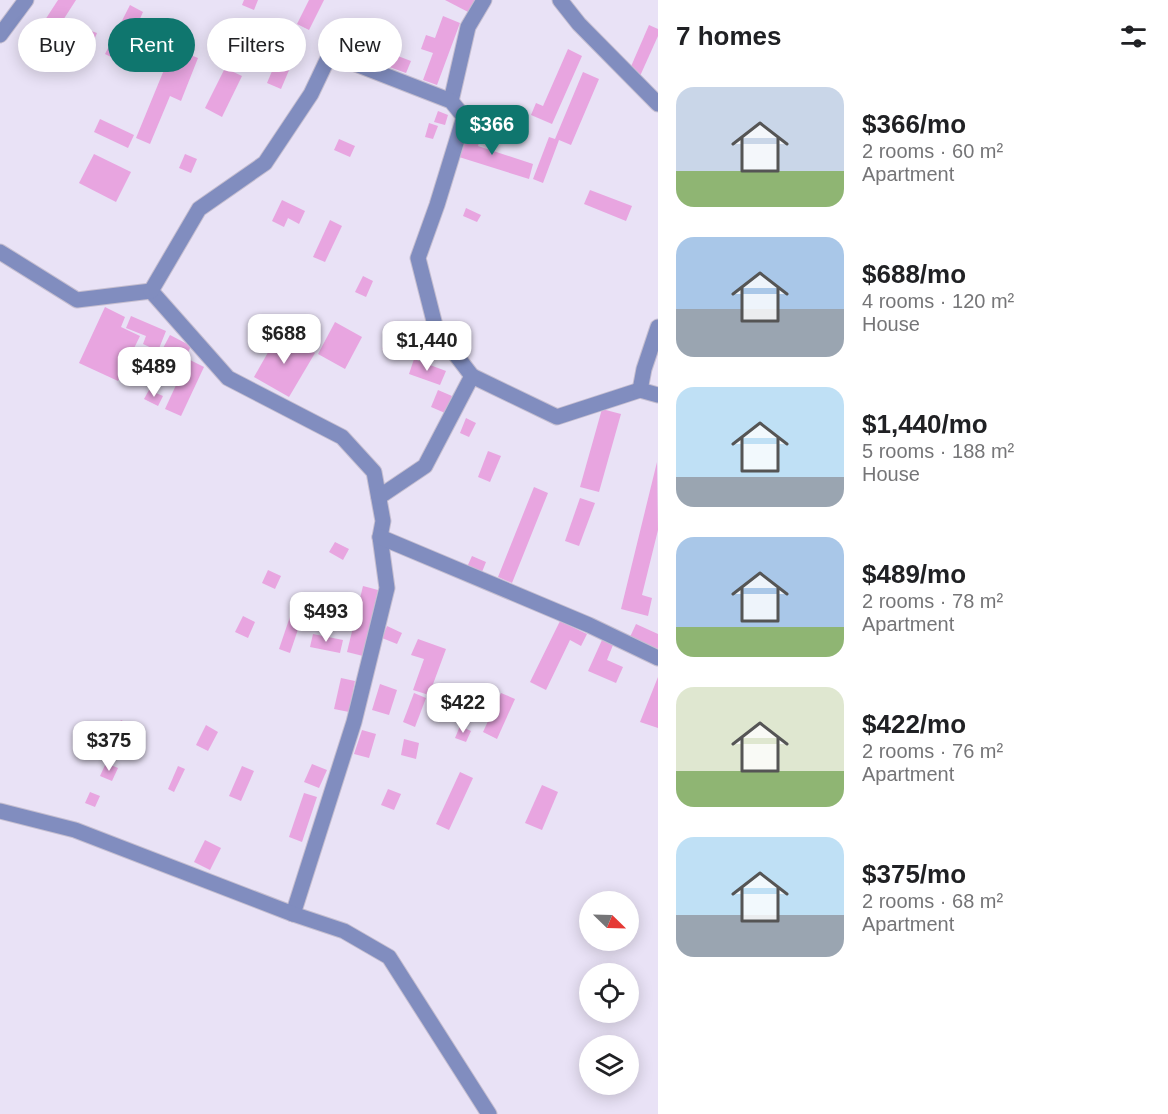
<!DOCTYPE html>
<meta charset="utf-8">
<style>
body{margin:0;font-family:Helvetica,sans-serif;background:#f6f6f6;color:#202124;height:100vh;display:flex;flex-direction:column;font-size:22px;white-space:nowrap}
*{box-sizing:border-box;margin:0}
p{font-size:20px;color:#757577}
.icon{flex:none;width:33px;height:33px;fill:none;stroke:currentColor;stroke-width:2;stroke-linecap:round;stroke-linejoin:round}
.map{position:relative;flex:1;overflow:hidden}
.panel{display:flex;flex-direction:column;background:#fff;width:510px}
.panel>*{flex:none}
.top-card{position:absolute;left:18px;top:18px;width:549px;height:54px;display:flex;gap:12px}
.needle{width:39px;rotate:113deg}
.fabs{position:absolute;left:579px;top:891px;display:grid;gap:12px}
.fabs a{display:grid;place-items:center;width:60px;height:60px;border-radius:50%;background:#fff;box-shadow:0 3px 15px #0003;font-size:30px}
.price{position:absolute;translate:-50% -51px;padding:0 14px;border-radius:12px;background:#fff;color:#222;font-size:20px;line-height:39px;filter:drop-shadow(0 2px 3px #0008)}
.price::after{content:'';position:absolute;left:50%;top:36px;width:18px;height:14px;margin-left:-9px;background:inherit;clip-path:polygon(0 0,100% 0,50% 100%)}
.price.on{background:#0f766e;color:#fff}
ul{padding:0;list-style:none}
li{display:flex;align-items:center;gap:18px;height:150px;padding:0 18px}
li span{display:grid;place-items:center;flex:none;width:168px;height:120px;border-radius:18px;color:#555}
li>.icon{margin-inline-start:auto}
span .icon{width:72px;height:72px;fill:#fffc;stroke-width:1}
li b{font-size:26px}
h2{display:flex;justify-content:space-between;align-items:center;height:72px;padding:0 18px;font-size:26px}
.chip{padding:0 21px;border-radius:27px;background:#fff;box-shadow:0 3px 15px #0003;font-size:21px;line-height:54px}
.chip.on{background:#0f766e;color:#fff}
main{display:flex;flex:1;min-height:0}
.map>svg:first-child{display:block}
</style>
<main>
<div class="map">
<svg width="658" height="1114" viewBox="0 0 658 1114">
<rect width="100%" height="100%" fill="#e9e2f6"/>
<!-- building -->
<g fill="#e8a5e0">
<path d="M58,0H76L58,28L45,20Z"/>
<path d="M244,0H258L254,10L242,5Z"/>
<path d="M309,0H324L309,30L297,24Z"/>
<path d="M445,0H476L470,13Z"/>
<path d="M130,5L143,12L134,32L145,38L131,67L105,54Z"/>
<path d="M443,16L460,23L437,85L423,80L433,53L421,49L426,35L435,38Z"/>
<path d="M649,25L658,29V36L640,76L629,71Z"/>
<path d="M80,27L97,33L92,45L75,38Z"/>
<path d="M236,28L249,32L237,68L223,64Z"/>
<path d="M345,33L364,41L359,53L340,45Z"/>
<path d="M287,36L301,42L281,89L267,83Z"/>
<path d="M173,48L198,58L181,101L170,96L150,144L136,138Z"/>
<path d="M568,49L582,56L552,124L531,115L536,103L543,106Z"/>
<path d="M382,50L411,61L406,73L378,63Z"/>
<path d="M225,68L242,76L222,117L205,108Z"/>
<path d="M583,72L599,79L571,145L559,140L543,183L533,179L549,137L555,139Z"/>
<path d="M438,111L448,115L445,125L434,122Z"/>
<path d="M100,119L134,135L128,148L94,132Z"/>
<path d="M429,123L438,126L433,139L425,137Z"/>
<path d="M469,127L483,131L478,146L533,164L529,179L459,157Z"/>
<path d="M339,139L355,146L350,157L334,150Z"/>
<path d="M94,154L131,172L116,202L79,183Z"/>
<path d="M185,154L197,159L191,173L179,168Z"/>
<path d="M590,190L632,206L626,221L584,204Z"/>
<path d="M282,200L305,211L299,224L288,218L284,227L272,221Z"/>
<path d="M466,208L481,215L477,222L463,216Z"/>
<path d="M330,220L342,226L325,262L313,257Z"/>
<path d="M363,276L373,281L366,297L355,292Z"/>
<path d="M105,307L125,317L121,327L140,336L118,381L79,363Z"/>
<path d="M131,316L166,331L158,351L143,344L146,336L126,328Z"/>
<path d="M392,321L403,325L393,353L382,349Z"/>
<path d="M335,322L362,337L345,369L318,354Z"/>
<path d="M279,333L315,353L289,397L254,377Z"/>
<path d="M170,335L191,346L184,361L162,350Z"/>
<path d="M188,359L204,367L181,416L165,409Z"/>
<path d="M414,359L446,371L440,385L409,374Z"/>
<path d="M149,390L163,396L158,406L144,399Z"/>
<path d="M438,390L452,396L445,413L431,407Z"/>
<path d="M602,409L621,414L599,492L580,487Z"/>
<path d="M466,418L476,423L469,437L460,433Z"/>
<path d="M488,451L501,456L490,482L478,477Z"/>
<path d="M657,462L658,530L642,595L652,598L648,616L621,609Z"/>
<path d="M534,487L548,493L512,583L498,577Z"/>
<path d="M580,498L595,503L579,546L565,541Z"/>
<path d="M335,542L349,549L343,560L329,552Z"/>
<path d="M472,556L486,562L482,572L467,567Z"/>
<path d="M268,570L281,576L275,589L262,583Z"/>
<path d="M363,586L378,590L363,656L347,652Z"/>
<path d="M296,599L307,603L290,653L279,649Z"/>
<path d="M243,616L255,622L248,638L235,632Z"/>
<path d="M560,621L587,634L581,646L570,640L546,690L530,682Z"/>
<path d="M636,624L658,634V649L630,637Z"/>
<path d="M387,626L402,633L397,644L382,638Z"/>
<path d="M313,634L343,640L340,653L310,647Z"/>
<path d="M418,639L446,649L429,695L413,690L424,659L411,655Z"/>
<path d="M602,640L613,645L607,660L623,667L616,683L588,671Z"/>
<path d="M658,677V728L640,722Z"/>
<path d="M341,678L355,681L349,712L334,709Z"/>
<path d="M380,684L397,690L389,715L372,710Z"/>
<path d="M414,693L426,698L415,727L403,722Z"/>
<path d="M501,693L515,699L497,739L483,732Z"/>
<path d="M121,720L130,725L123,738L114,733Z"/>
<path d="M206,725L218,732L208,751L196,745Z"/>
<path d="M460,726L471,731L466,742L455,738Z"/>
<path d="M362,730L376,734L369,758L354,754Z"/>
<path d="M404,739L419,743L416,759L401,755Z"/>
<path d="M106,763L118,768L112,781L100,776Z"/>
<path d="M312,764L327,770L319,788L304,782Z"/>
<path d="M178,766L185,769L174,792L168,789Z"/>
<path d="M242,766L254,771L241,801L229,796Z"/>
<path d="M460,772L473,778L449,830L436,824Z"/>
<path d="M542,785L558,792L542,830L525,823Z"/>
<path d="M388,789L401,794L394,810L381,805Z"/>
<path d="M90,792L100,796L95,807L85,803Z"/>
<path d="M304,793L317,797L302,842L289,837Z"/>
<path d="M205,840L221,848L210,870L194,862Z"/>
</g>
<g fill="none" stroke-linecap="round" stroke-linejoin="round">
<!-- minor casing -->
<g stroke="#c5bed0" stroke-width="17">
<g id="minor">
<path d="M560,0L579,24L658,104"/>
<path d="M0,35L26,0"/>
<path d="M451,101L468,27L484,0"/>
<path d="M0,252L77,300L151,291L228,378L342,437L374,472L383,521L380,537L387,588L354,722L293,914"/>
<path d="M151,291L199,209L265,163L311,94L330,54L451,101L464,117L437,205L418,258L436,329L472,376L557,417L640,390L658,395"/>
<path d="M640,390L644,369L658,327"/>
<path d="M379,497L425,466L472,376"/>
<path d="M380,537L589,625L658,658"/>
<path d="M0,811L75,830L293,914L344,931L389,957L489,1114"/>
</g>
</g>
<!-- minor -->
<use href="#minor" stroke="#818dbf" stroke-width="15"/>
</g>
</svg>
<div class="fabs">
<a><svg class="needle" viewBox="-14 -14 28 28"><path d="M0-13l5 13h-10z" fill="#e53935"/><path d="M0 13l5-13h-10z" fill="#757577"/></svg></a>
<a><svg class="icon" aria-label="locate" viewBox="0 0 24 24"><circle cx="12" cy="12" r="6"/><path d="M12 2v4M12 18v4M2 12h4M18 12h4"/></svg></a>
<a><svg class="icon" aria-label="layers" viewBox="0 0 24 24"><path d="M12 4l9 5-9 5-9-5zM3 14l9 5 9-5"/></svg></a>
</div>
<b class="price on" style="left:492px;top:156px">$366</b>
<b class="price" style="left:284px;top:365px">$688</b>
<b class="price" style="left:427px;top:372px">$1,440</b>
<b class="price" style="left:154px;top:398px">$489</b>
<b class="price" style="left:326px;top:643px">$493</b>
<b class="price" style="left:463px;top:734px">$422</b>
<b class="price" style="left:109px;top:772px">$375</b>
<div class="top-card">
<a class="chip">Buy</a>
<a class="chip on">Rent</a>
<a class="chip">Filters</a>
<a class="chip">New</a>
</div>
</div>
<section class="panel">
<h2>7 homes<svg class="icon" aria-label="filters" viewBox="0 0 24 24"><path d="M4 7h16M4 17h16"/><circle cx="9" cy="7" r="2"/><circle cx="15" cy="17" r="2"/></svg></h2>
<ul>
<li><span style="background:linear-gradient(#c9d6e8 70%,#8fb573 0)"><svg class="icon" aria-label="home" viewBox="0 0 24 24"><path d="M3 11l9-7 9 7M6 9v11h12V9"/></svg></span><div><b>$366/mo</b><p>2 rooms · 60 m²</p><p>Apartment</p></div></li>
<li><span style="background:linear-gradient(#a9c7e8 60%,#9aa5b1 0)"><svg class="icon" aria-label="home" viewBox="0 0 24 24"><path d="M3 11l9-7 9 7M6 9v11h12V9"/></svg></span><div><b>$688/mo</b><p>4 rooms · 120 m²</p><p>House</p></div></li>
<li><span style="background:linear-gradient(#bfe0f5 75%,#9aa5b1 0)"><svg class="icon" aria-label="home" viewBox="0 0 24 24"><path d="M3 11l9-7 9 7M6 9v11h12V9"/></svg></span><div><b>$1,440/mo</b><p>5 rooms · 188 m²</p><p>House</p></div></li>
<li><span style="background:linear-gradient(#a9c7e8 75%,#8fb573 0)"><svg class="icon" aria-label="home" viewBox="0 0 24 24"><path d="M3 11l9-7 9 7M6 9v11h12V9"/></svg></span><div><b>$489/mo</b><p>2 rooms · 78 m²</p><p>Apartment</p></div></li>
<li><span style="background:linear-gradient(#dfe7d0 70%,#8fb573 0)"><svg class="icon" aria-label="home" viewBox="0 0 24 24"><path d="M3 11l9-7 9 7M6 9v11h12V9"/></svg></span><div><b>$422/mo</b><p>2 rooms · 76 m²</p><p>Apartment</p></div></li>
<li><span style="background:linear-gradient(#bfe0f5 65%,#9aa5b1 0)"><svg class="icon" aria-label="home" viewBox="0 0 24 24"><path d="M3 11l9-7 9 7M6 9v11h12V9"/></svg></span><div><b>$375/mo</b><p>2 rooms · 68 m²</p><p>Apartment</p></div></li>
</ul>
</section>
</main>
